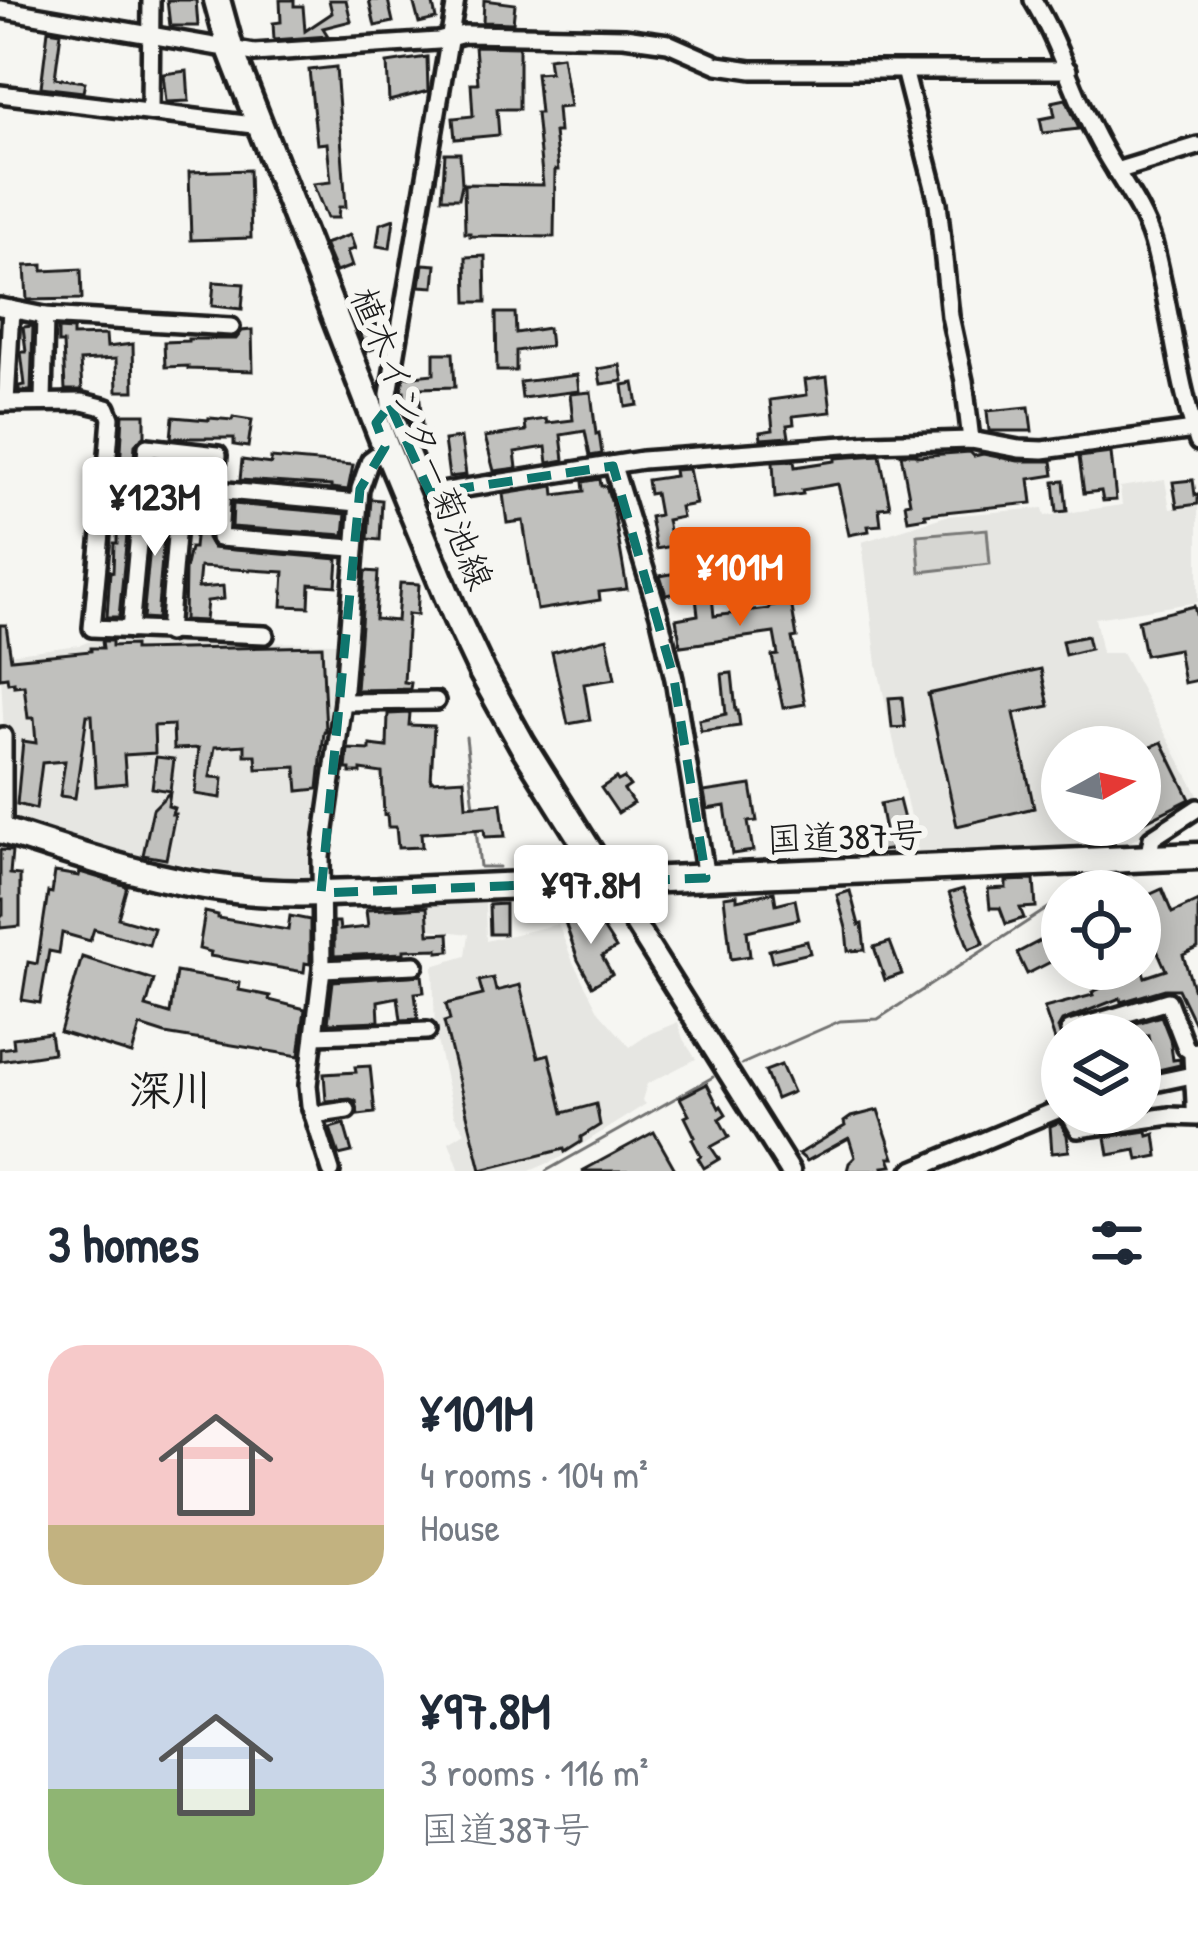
<!DOCTYPE html>
<meta charset="utf-8">
<style>
body{margin:0;font-family:"Patrick Hand","Klee One",sans-serif;background:#f2f2f3;color:#1f2937;height:100vh;display:flex;flex-direction:column;font-size:45px;white-space:nowrap}
*{box-sizing:border-box;margin:0}
p{font-size:39px;color:#747a83}
.icon{flex:none;width:66px;height:66px;fill:none;stroke:currentColor;stroke-width:2;stroke-linecap:round;stroke-linejoin:round}
.map{position:relative;height:1171px;overflow:hidden}
.drawer{display:flex;flex-direction:column;background:#fff;flex:1}
.drawer>*{flex:none}
.needle{width:78px;rotate:82deg}
.buttons{position:absolute;left:1041px;top:726px;display:grid;gap:24px}
.buttons a{display:grid;place-items:center;width:120px;height:120px;border-radius:50%;background:#fff;box-shadow:0 6px 30px #0003;font-size:60px}
.price{position:absolute;translate:-50% -102px;padding:0 27px;border-radius:12px;background:#fff;color:#222;font-size:39px;line-height:78px;filter:drop-shadow(0 3px 6px #0008)}
.price::after{content:'';position:absolute;left:50%;top:72px;width:36px;height:27px;margin-left:-18px;background:inherit;clip-path:polygon(0 0,100% 0,50% 100%)}
.price.current{background:#ea580c;color:#fff}
ul{padding:0;list-style:none}
li{display:flex;align-items:center;gap:36px;height:300px;padding:0 48px}
li span{display:grid;place-items:center;flex:none;width:336px;height:240px;border-radius:36px;color:#555}
li>.icon{margin-inline-start:auto}
span .icon{width:144px;height:144px;fill:#fffc;stroke-width:1}
li b{font-size:51px}
h2{display:flex;justify-content:space-between;align-items:center;height:144px;padding:0 48px;font-size:51px}
.map>svg:first-child{display:block}
</style>
<div class="map">
<svg width="1198" height="1171" viewBox="0 0 1198 1171">
<rect width="100%" height="100%" fill="#f6f6f2"/>
<filter id="ink" filterUnits="userSpaceOnUse"><feTurbulence type="fractalNoise" baseFrequency=".00833" numOctaves="2"/><feDisplacementMap in="SourceGraphic" scale="24" xChannelSelector="R" yChannelSelector="G"/><feConvolveMatrix kernelMatrix="1 2 1 2 8 2 1 2 1" color-interpolation-filters="sRGB"/></filter>
<g filter="url(#ink)">
<!-- built -->
<g fill="#e6e6e2" fill-rule="evenodd">
<path d="M1165,480L1170,509L1198,505V602L1095,618L1102,653H1122L1198,795V800L1122,847L918,854L877,664L862,542L946,516L1043,508L1045,516L1122,505L1120,487ZM1062,747H1140V825H1062Z"/>
<path d="M101,637L185,642L342,643L336,716L312,880L248,876L170,862L169,865L8,816L0,655L80,645Z"/>
<path d="M485,903L486,941L558,924L573,962L599,1012L630,1047L649,1034L678,1022L683,1039L696,1059L647,1084L642,1100L646,1104L562,1157L530,1171H460L449,1142L465,1132L454,1115L435,1032L433,966L466,956L469,934L430,929L428,906Z"/>
</g>
<!-- green -->
<path fill="#d6d6d2" stroke="#797977" stroke-width="3" d="M987,529L990,564L920,572L917,535Z"/>
<g fill="none" stroke-linecap="round" stroke-linejoin="round">
<!-- stream -->
<g stroke="#727271" stroke-width="3">
<path d="M466,737L474,807"/>
<path d="M476,829L480,867H499"/>
<path d="M516,866L551,862"/>
<path d="M1073,891L1091,877"/>
<path d="M742,1064L840,1021L878,1019L1062,899"/>
<path d="M546,1171L713,1077"/>
</g>
</g>
<!-- building -->
<g fill="#c0c0bd" stroke="#1c1c1c" stroke-width="3">
<path d="M167,0H196L198,26H170Z"/>
<path d="M280,0H294V6H303L305,31L332,13L329,0H346L351,21L323,28L328,36L274,40L273,23L281,22Z"/>
<path d="M369,0H388L393,22L375,26Z"/>
<path d="M413,0H432L436,19L419,23Z"/>
<path d="M484,0L515,4L513,23L483,22Z"/>
<path d="M48,30L61,32L55,78L85,82L83,92L41,87Z"/>
<path d="M475,46L519,47V109H497L499,135L455,139L453,118L473,116L471,83H478Z"/>
<path d="M562,56L570,107L557,108L559,132H554L558,170H555L554,237L470,236V233H465L464,184L543,185L536,113H540L536,73L550,72L548,58Z"/>
<path d="M427,57L428,91L389,101L387,63Z"/>
<path d="M336,67L346,207H339L338,218H327L313,184L331,182L327,143L317,144L309,70Z"/>
<path d="M187,71L189,101L166,102L163,74Z"/>
<path d="M1066,99L1079,129L1043,133L1040,119L1055,116L1052,102Z"/>
<path d="M445,153H460L462,184L459,198H442Z"/>
<path d="M249,170L251,238L191,240L189,172Z"/>
<path d="M394,219L390,248L377,246L380,224Z"/>
<path d="M350,235L355,249L347,251L352,266L336,272L324,244Z"/>
<path d="M485,256L486,302H467L466,257Z"/>
<path d="M423,264L436,265L434,287L420,286Z"/>
<path d="M43,265V271L81,269L82,299L27,300L25,266Z"/>
<path d="M214,282L244,284L242,309L212,306Z"/>
<path d="M496,313H515L516,333L548,328L550,346L516,351V371H497Z"/>
<path d="M376,323L384,345L367,351L359,330Z"/>
<path d="M33,326L31,391H19V386L25,385L21,352H26L23,327Z"/>
<path d="M58,329L73,330V336L106,335L107,347L133,344L134,391H117L116,359L80,361L82,390H65L63,343H58Z"/>
<path d="M252,330L253,371L188,369V366L165,367L164,342L188,341V339H236L242,331Z"/>
<path d="M434,353H453L455,387L419,388L422,426H412L406,411L404,392H401L404,377L434,374Z"/>
<path d="M620,365L623,381L601,384L598,369Z"/>
<path d="M577,375L579,391L522,398L520,382Z"/>
<path d="M827,377L831,412L793,416L794,424L787,425L789,437L761,439L760,432L773,430L770,400L807,395L805,380Z"/>
<path d="M634,383L638,405L626,407L623,385Z"/>
<path d="M591,392L596,434L599,433L602,454L590,456L585,431L561,435L564,460L548,463L546,447L515,452L517,468L494,471L485,437L526,431L525,422L546,419L547,423L573,420L570,394Z"/>
<path d="M1029,407L1032,431H989L987,411Z"/>
<path d="M123,414H145V435L135,445L133,470L120,469Z"/>
<path d="M173,417L209,420V418L232,420L233,417L252,420L248,447L234,445V438H171Z"/>
<path d="M461,438L466,475L449,477L444,440Z"/>
<path d="M970,452L974,456L983,454L1018,461H1052L1054,475L1029,479L1032,503L925,514L926,517L908,520L905,503L910,502L901,454H917V456Z"/>
<path d="M1111,453L1116,500L1103,501L1101,491L1084,493L1079,457Z"/>
<path d="M880,455L890,507L879,508L881,525L868,526L869,531L849,535L838,484L802,490L803,494L775,498L773,462L794,461L795,467L835,461V458Z"/>
<path d="M271,458L353,465L348,490L331,488V486L240,480L242,460L271,464Z"/>
<path d="M158,460L205,466L204,477L157,473Z"/>
<path d="M689,469L696,504L680,507L682,517L667,520L672,546L656,549L650,517L659,515L655,493L649,494L647,480L675,476L674,470Z"/>
<path d="M600,479L601,486H606L613,507L627,589L599,592L600,600L537,610L523,521L507,523L503,494L554,486L555,495L584,491L583,482Z"/>
<path d="M1193,480L1195,495L1198,494V504L1177,507L1173,482Z"/>
<path d="M1064,481L1067,511L1057,512L1054,482Z"/>
<path d="M118,493L131,494L119,617H107L110,571L113,572L114,543H117Z"/>
<path d="M155,496L167,498L157,619L143,618Z"/>
<path d="M371,499L382,500L380,540L368,539Z"/>
<path d="M191,500L209,501L207,538L213,548L338,559L336,586L310,584L309,607L282,606L284,572L200,567L198,588L223,586L224,599L207,601L205,621L184,620L185,570L190,548H194L197,516L190,515Z"/>
<path d="M233,504L346,514L344,535L232,527Z"/>
<path d="M709,567L714,616L769,609V606L791,602L797,637L792,638L805,704L783,708L772,656L778,655L774,633L681,646L676,619L698,615L695,589L666,595L660,576Z"/>
<path d="M365,571L378,572L375,619L397,621L400,583L419,584L417,615L408,614L404,682L411,683L410,689L356,690Z"/>
<path d="M1194,606L1198,623V680L1184,683L1178,649L1145,655L1138,620Z"/>
<path d="M0,625H6L11,659L91,651V648H103L102,641H112V646L134,645V650L322,646L326,732H324L318,789L298,791L296,767L257,769L256,755H245V745L215,747L210,777L223,778L221,798L195,794L199,748L174,749L173,725L154,726L155,753L124,755L126,783L96,786L92,715H87L75,798L60,796L65,761L42,763L36,809L17,804L23,741L36,743L34,718H28L24,685L14,686V682L8,683L7,677L0,678Z"/>
<path d="M1087,636L1090,649L1065,655L1062,641Z"/>
<path d="M607,638L615,679L584,684L590,720L568,724L552,652Z"/>
<path d="M1041,669L1049,706L1014,713L1034,808L957,826L928,694Z"/>
<path d="M732,673L736,711H738L740,726L701,731L699,720L726,714L722,674Z"/>
<path d="M902,697L905,727L892,728L889,698Z"/>
<path d="M410,713L409,725L434,726L431,781L464,779L466,806L501,803L505,836L485,837L484,829L421,833L422,847L398,848L396,827H388L387,814L384,815L382,773L361,770V773H350V769H346L348,749L370,750V745L387,747L388,714Z"/>
<path d="M1162,742L1190,799L1140,824V752Z"/>
<path d="M156,757L174,759L170,791L152,788Z"/>
<path d="M616,778L618,781L624,778L630,786L624,790L633,803L618,813L601,788Z"/>
<path d="M751,785L757,821L748,822L753,851L732,854L725,806L707,809L704,792Z"/>
<path d="M170,792L168,806L174,808L172,814H175L166,859L143,855L153,809Z"/>
<path d="M899,800L911,847L858,854L856,835L885,831L880,804Z"/>
<path d="M0,850L12,851L10,874L20,875V926L0,928V915H3V900H0Z"/>
<path d="M55,872L79,876L80,872L127,886L118,918L154,928L149,945L94,929L90,941L62,933L59,953L49,951L40,1003L22,1000L28,962L37,964L48,892L52,893Z"/>
<path d="M1034,880L1036,907L1020,908L1024,918L1006,924L1000,908H990L988,889L1006,888V881Z"/>
<path d="M963,889L984,943L969,949L949,893Z"/>
<path d="M1162,889L1172,913L1198,901V948L1183,955L1198,1004V1031L1178,989H1165L1121,1002L1120,998L1062,1021L1058,1028L1062,1039V1054L1060,1055L1044,1008L1093,995L1092,992L1099,989L1091,969H1142L1145,977L1166,970L1140,912V899Z"/>
<path d="M850,891L859,925L862,924L865,950L848,951L846,928L837,895Z"/>
<path d="M774,892L776,904L795,899L799,919L747,931L750,956L731,959L724,897L737,895V900Z"/>
<path d="M505,904V934H490L489,905Z"/>
<path d="M427,907L429,934L449,933L450,951L438,952V949L404,950V953L334,956V922H339L340,930L368,927L366,910Z"/>
<path d="M205,912L218,915V918L288,930L290,916L310,920V964L305,963L304,972L210,956L211,952L199,949Z"/>
<path d="M594,914L616,948L602,956L612,974L592,986L578,960L565,922Z"/>
<path d="M1053,934L1062,956L1027,974L1017,953Z"/>
<path d="M807,941L810,953L772,962L769,950Z"/>
<path d="M890,942L902,974L885,980L874,947Z"/>
<path d="M82,957L154,980L146,1007L170,1014L176,972L240,983L239,990L270,996L269,1000L305,1009L299,1056L165,1034L140,1026L132,1054L60,1032Z"/>
<path d="M422,975L424,992L415,993L418,1019L401,1020L398,997L378,1001L379,1021L328,1023L333,981Z"/>
<path d="M493,978L496,991L520,985L538,1057L549,1054L563,1113L596,1104L600,1125L581,1137V1142L565,1152L564,1149L481,1170L444,1022L450,1020L446,1004L483,995L479,981Z"/>
<path d="M1161,1016L1170,1039L1173,1060L1180,1059V1065L1154,1071L1148,1035L1140,1038V1035H1095Z"/>
<path d="M50,1033L53,1053L0,1061V1049L14,1047L13,1038Z"/>
<path d="M781,1065L793,1092L776,1099L765,1071Z"/>
<path d="M370,1066L375,1113L358,1115L356,1101L350,1099L326,1101L324,1074L356,1072L355,1067Z"/>
<path d="M707,1084L719,1108L721,1106L726,1114L719,1119L729,1137L711,1147L719,1159L704,1168L698,1158L701,1156L692,1139L695,1137L685,1117L689,1115L680,1098Z"/>
<path d="M878,1110L894,1158H889L892,1166L883,1167L884,1171H847L849,1163L855,1157L849,1138L807,1161L799,1154L845,1126L844,1122L851,1117Z"/>
<path d="M1060,1122L1067,1135L1069,1151L1052,1153L1050,1126Z"/>
<path d="M344,1124L352,1152L339,1155L330,1128Z"/>
<path d="M1147,1131L1148,1136L1155,1134L1158,1156L1138,1160L1136,1150L1109,1155L1106,1137Z"/>
<path d="M654,1132L676,1171H582Z"/>
</g>
<g fill="none" stroke-linecap="round" stroke-linejoin="round">
<!-- minor casing -->
<g stroke="#1c1c1c" stroke-width="24">
<g id="minor">
<path d="M456,0L389,394L390,405L421,478L434,493L642,460L871,443L971,440L1019,449L1043,450L1194,430"/>
<path d="M1033,0C1061,46 1074,97 1100,144C1117,176 1142,206 1153,242C1171,308 1176,376 1198,442"/>
<path d="M0,9L254,53L438,41L464,34L624,37L668,43L718,65L752,70H1068"/>
<path d="M904,70L938,203L950,316L964,381L971,440"/>
<path d="M0,94L261,126"/>
<path d="M150,111L151,0"/>
<path d="M1116,171L1198,146"/>
<path d="M0,307L45,316L231,327"/>
<path d="M43,401L45,316"/>
<path d="M6,402L11,309"/>
<path d="M0,403L82,402L107,408L111,418L106,480L358,503"/>
<path d="M613,466L659,615L674,679L706,878"/>
<path d="M106,480L92,628L265,635"/>
<path d="M222,490L219,538L353,548"/>
<path d="M130,630L147,447L218,455L215,489"/>
<path d="M168,633L180,487"/>
<path d="M343,702L436,701"/>
<path d="M0,737L3,736V819L0,829"/>
<path d="M1148,859L1152,838L1198,808"/>
<path d="M322,969L415,965"/>
<path d="M1070,1030L1168,1001L1186,1048L1192,1052L1198,1051"/>
<path d="M315,1035L427,1031"/>
<path d="M1192,1052C1192,1074 1196,1094 1195,1116"/>
<path d="M1140,1086L1192,1075"/>
<path d="M1069,1113L1078,1129L1170,1116L1198,1117"/>
<path d="M313,1115L347,1110"/>
<path d="M331,1171L310,1105L308,1085L322,969L321,857L343,702L360,489L370,460L386,448"/>
<path d="M911,1171L1062,1108"/>
</g>
</g>
<!-- tertiary casing -->
<g stroke="#1c1c1c" stroke-width="27">
<path id="tertiary" d="M608,881L790,1171"/>
</g>
<!-- primary casing -->
<g stroke="#1c1c1c" stroke-width="33">
<path id="primary" d="M217,0L231,51L386,448L456,617L482,672L522,744L608,881"/>
</g>
<!-- trunk casing -->
<g stroke="#1c1c1c" stroke-width="33">
<path id="trunk" d="M0,830C74,853 149,880 227,889C280,896 333,893 386,891L1198,856"/>
</g>
<!-- minor -->
<use href="#minor" stroke="#f6f6f2" stroke-width="15"/>
<!-- tertiary -->
<use href="#tertiary" stroke="#f6f6f2" stroke-width="18"/>
<!-- primary -->
<use href="#primary" stroke="#f6f6f2" stroke-width="24"/>
<!-- trunk -->
<use href="#trunk" stroke="#f6f6f2" stroke-width="24"/>
</g>
</g>
<!-- marked area -->
<path fill="none" stroke="#0f766e" stroke-width="9" stroke-dasharray="24 15" stroke-linejoin="round" d="M390,405L430,493L613,466L674,679L706,878L321,893L360,489L385,447L376,423Z"/>
<g text-anchor="middle" dominant-baseline="central" stroke-width="12" stroke-linejoin="round" paint-order="stroke">
<!-- street labels -->
<g font-size="36" fill="#1c1c1c" stroke="#f6f6f2">
<text transform="translate(423 438) rotate(68)">植木インター菊池線</text>
<text transform="translate(845 836) rotate(-2)">国道387号</text>
</g>
<!-- quarter labels -->
<g font-size="42" font-weight="bold" fill="#1c1c1c" stroke="#f6f6f2">
<text x="171" y="1089">深川</text>
</g>
</g>
</svg>
<div class="buttons">
<a><svg class="needle" viewBox="-14 -14 28 28"><path d="M0-13l5 13h-10z" fill="#e53935"/><path d="M0 13l5-13h-10z" fill="#747a83"/></svg></a>
<a><svg class="icon" aria-label="locate" viewBox="0 0 24 24"><circle cx="12" cy="12" r="6"/><path d="M12 2v4M12 18v4M2 12h4M18 12h4"/></svg></a>
<a><svg class="icon" aria-label="layers" viewBox="0 0 24 24"><path d="M12 4l9 5-9 5-9-5zM3 14l9 5 9-5"/></svg></a>
</div>
<b class="price" style="left:155px;top:559px">¥123M</b>
<b class="price current" style="left:740px;top:629px">¥101M</b>
<b class="price" style="left:591px;top:947px">¥97.8M</b>
</div>
<section class="drawer">
<h2>3 homes<svg class="icon" aria-label="filters" viewBox="0 0 24 24"><path d="M4 7h16M4 17h16"/><circle cx="9" cy="7" r="2"/><circle cx="15" cy="17" r="2"/></svg></h2>
<ul>
<li><span style="background:linear-gradient(#f6c9c9 75%,#c2b280 0)"><svg class="icon" aria-label="home" viewBox="0 0 24 24"><path d="M3 11l9-7 9 7M6 9v11h12V9"/></svg></span><div><b>¥101M</b><p>4 rooms · 104 m²</p><p>House</p></div></li>
<li><span style="background:linear-gradient(#c9d6e8 60%,#8fb573 0)"><svg class="icon" aria-label="home" viewBox="0 0 24 24"><path d="M3 11l9-7 9 7M6 9v11h12V9"/></svg></span><div><b>¥97.8M</b><p>3 rooms · 116 m²</p><p>国道387号</p></div></li>
</ul>
</section>
